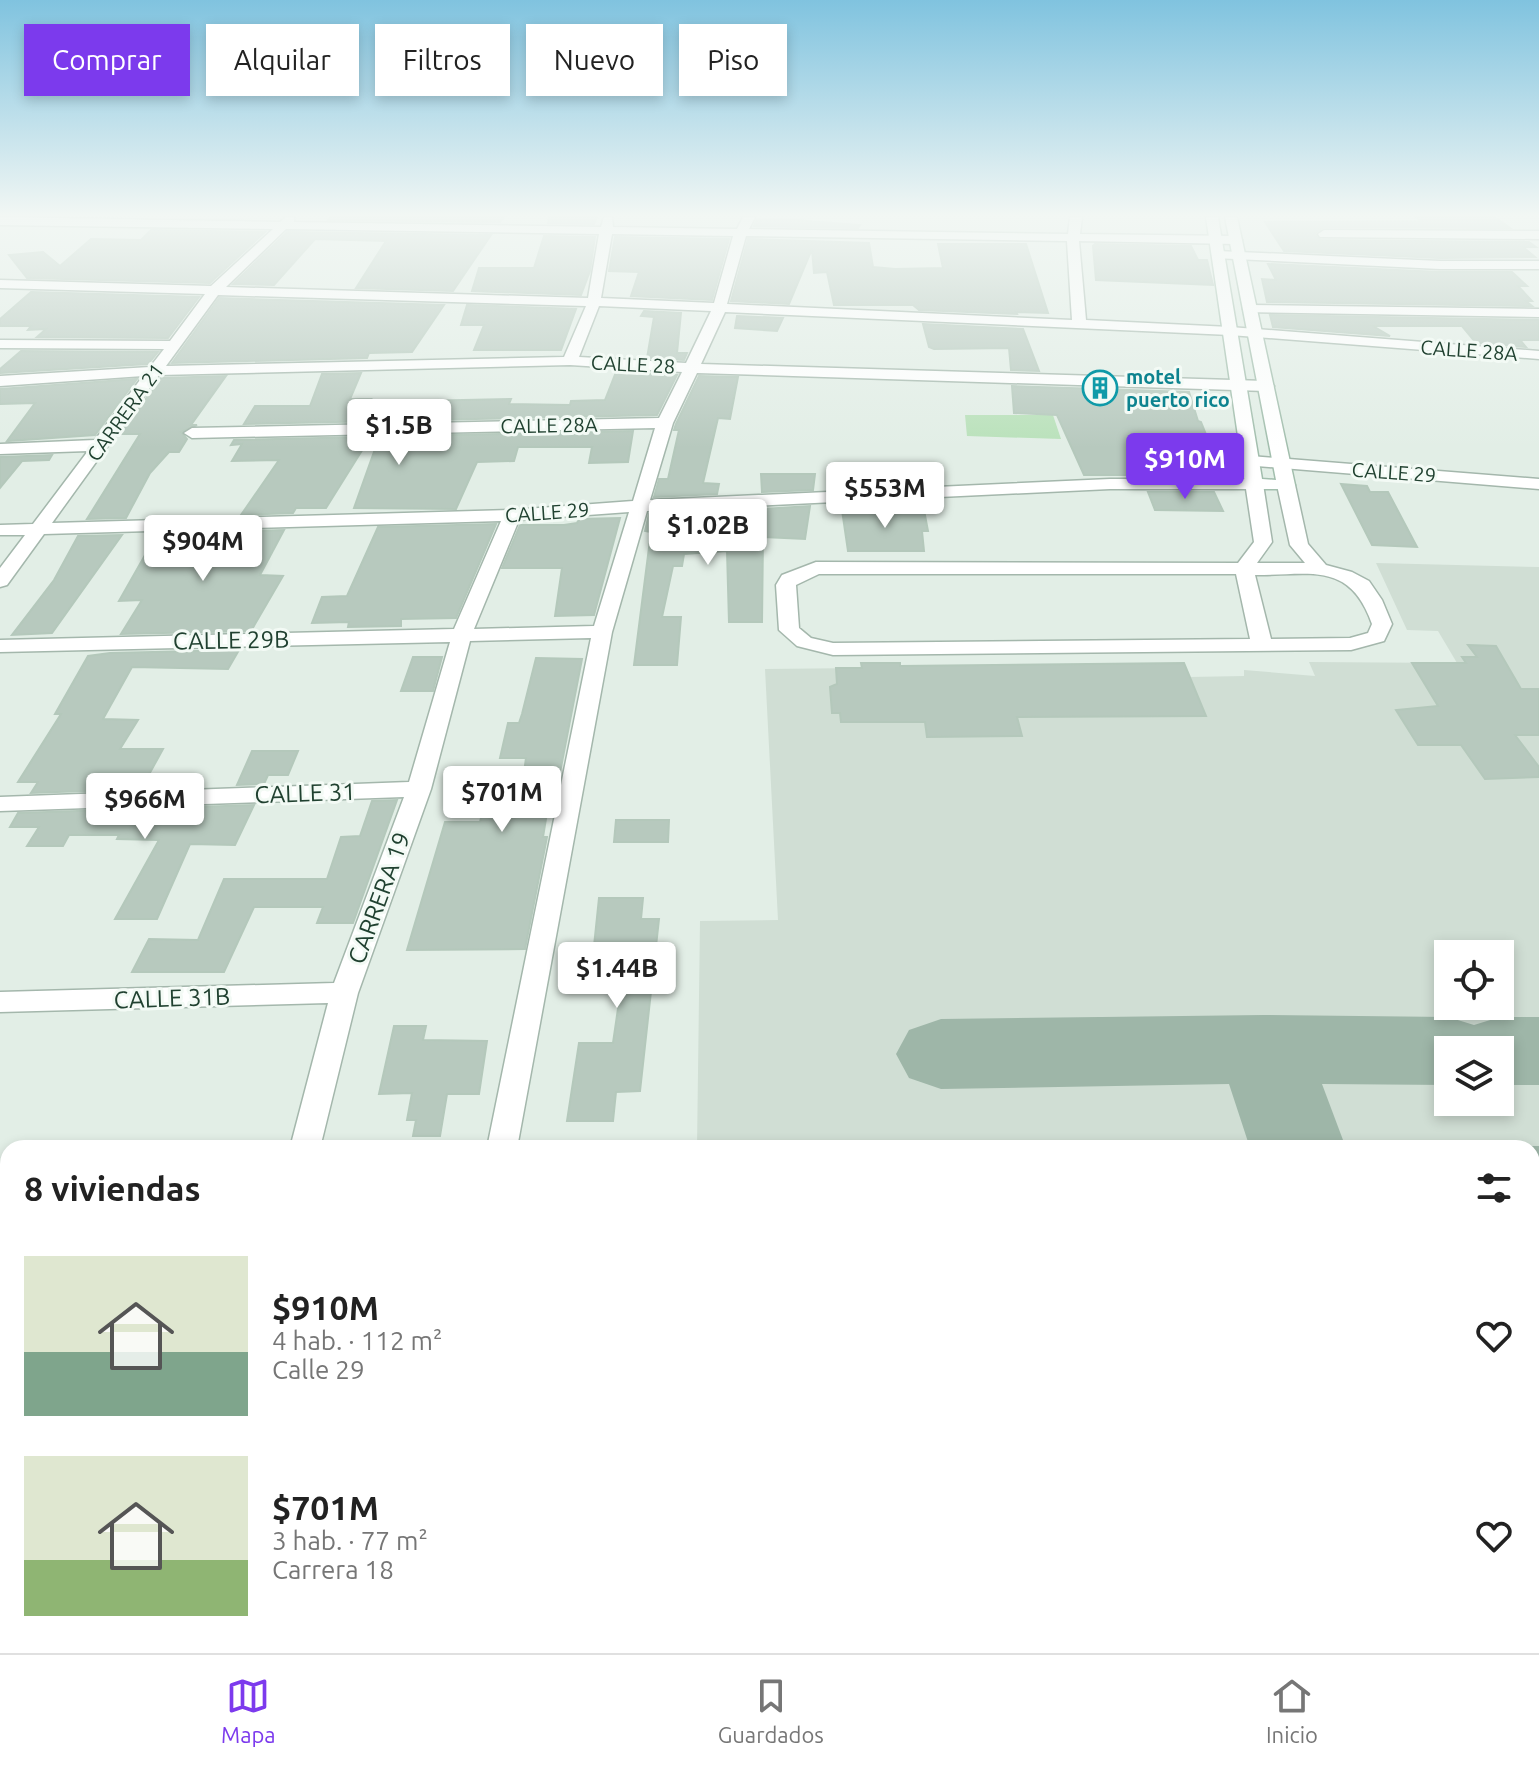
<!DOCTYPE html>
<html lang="es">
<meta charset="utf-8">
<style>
body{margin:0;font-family:Ubuntu,sans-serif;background:#f6f6f6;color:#222;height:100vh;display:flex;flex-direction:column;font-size:30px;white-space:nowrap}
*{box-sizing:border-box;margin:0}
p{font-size:26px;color:#767676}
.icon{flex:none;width:44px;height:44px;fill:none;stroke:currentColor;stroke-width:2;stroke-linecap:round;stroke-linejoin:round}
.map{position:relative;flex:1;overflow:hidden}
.side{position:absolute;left:0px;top:1140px;width:1540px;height:514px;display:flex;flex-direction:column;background:#fff;border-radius:24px 24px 0 0;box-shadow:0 4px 12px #0003}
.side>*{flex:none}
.guide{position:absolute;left:24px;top:24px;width:800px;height:72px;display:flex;gap:16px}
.tools{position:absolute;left:1434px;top:940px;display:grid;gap:16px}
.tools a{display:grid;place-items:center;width:80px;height:80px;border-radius:0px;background:#fff;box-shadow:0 4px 12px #0003;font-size:40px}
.price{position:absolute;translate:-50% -68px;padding:0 18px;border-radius:8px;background:#fff;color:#222;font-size:26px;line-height:52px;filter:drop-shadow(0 2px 4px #0008)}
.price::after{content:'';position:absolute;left:50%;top:48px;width:24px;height:18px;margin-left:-12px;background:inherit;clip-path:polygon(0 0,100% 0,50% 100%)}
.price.on{background:#7c3aed;color:#fff}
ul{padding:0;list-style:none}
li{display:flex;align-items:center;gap:24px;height:200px;padding:0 24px}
li span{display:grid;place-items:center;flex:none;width:224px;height:160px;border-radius:0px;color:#555}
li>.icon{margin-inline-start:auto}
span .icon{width:96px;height:96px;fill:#fffc;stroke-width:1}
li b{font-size:34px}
h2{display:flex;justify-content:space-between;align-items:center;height:96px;padding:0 24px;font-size:34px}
.tag{padding:0 28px;border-radius:0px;background:#fff;box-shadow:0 4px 12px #0003;font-size:28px;line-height:72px}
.tag.on{background:#7c3aed;color:#fff}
.dock{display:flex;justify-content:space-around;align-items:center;height:112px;border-top:2px solid #e0e0e0;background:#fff;font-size:22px;color:#767676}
.dock a{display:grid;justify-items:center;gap:4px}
.dock .on{color:#7c3aed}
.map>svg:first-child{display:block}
</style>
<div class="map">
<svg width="1539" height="1653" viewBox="0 0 1539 1653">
<rect width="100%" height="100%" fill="#e2eee6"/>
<!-- built -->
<path fill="#d0ded4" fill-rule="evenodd" d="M1376,563L1539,567V1653H0V1299H8V1646H1532V1148H697L700,921L778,920L765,669L861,668V663H900L901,666L1184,663L1189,677L1244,676V670L1315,676L1309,662L1457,663L1438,631L1407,630ZM1448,954H1500V1006H1448ZM1448,1050H1500V1102H1448Z"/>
<!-- green -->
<g fill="#b9e1ba">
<path d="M965,415H1053L1061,439L967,436Z"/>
<path d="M1532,1270H1539V1502L1532,1486Z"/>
<path d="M0,1343H8V1646H567L347,1653H0Z"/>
</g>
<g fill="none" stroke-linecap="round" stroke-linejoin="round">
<!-- taxiway -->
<g fill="#9eb6a8" fill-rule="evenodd">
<path d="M1263,1015L1448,1017L1474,1025L1500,1017H1539V1085H1500V1050H1448V1085L1322,1084L1346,1148H1250L1229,1084L941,1089L909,1078L896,1054L909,1030L941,1019Z"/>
<path d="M1532,1146H1539V1228H1532V1148H1525Z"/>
<path d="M1532,1591L1539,1594V1653H1353L1355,1646H1532Z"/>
</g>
</g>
<!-- building -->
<g fill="#b7c9be" stroke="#b4c8bb" stroke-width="2">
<path d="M330,217H504L500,222L328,220Z"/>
<path d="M549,217H597L594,224L548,223Z"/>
<path d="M1416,217H1495L1510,228L1324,227L1315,233L1320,240L1529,242L1536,247H1523L1535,257L1440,258L1284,251L1265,222L1422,221Z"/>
<path d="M757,219H782L860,225L858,228L754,226Z"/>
<path d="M151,230L265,232L210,283L27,278L9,255L43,252L60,266L91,239L141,240Z"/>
<path d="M287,232L491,235L453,291L356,288L386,241L315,239L274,285L233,284Z"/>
<path d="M544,236L595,237L590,271L581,295L472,291L479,268H534Z"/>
<path d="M615,237L729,239L712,300L631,296L639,272L609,271Z"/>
<path d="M748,239L869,243L873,267L895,269L943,268L938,244H1026L1048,313L1016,312L1017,314L919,310L913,305H834L827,272L814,273L812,249L789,304L731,301Z"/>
<path d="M1095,244L1191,246L1198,260H1207L1213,285L1096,280L1093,246Z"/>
<path d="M1268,264L1440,272H1512L1527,286H1518L1532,301H1526L1532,306L1267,302L1262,279L1276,280Z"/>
<path d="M31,292L199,297L168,338L37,337L46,329L28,330L31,326H0V319Z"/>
<path d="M219,298L279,300L444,305L412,352L369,353L367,358L172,363Z"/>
<path d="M467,305L576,309L561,350H474L484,325H461Z"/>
<path d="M644,311L681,313L677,353H687L684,360L647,358L654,317L641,316Z"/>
<path d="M1270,315L1539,320V340H1520L1526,347L1476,343L1462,326H1373L1390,336L1273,327Z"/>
<path d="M737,316L783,318L777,331L735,328Z"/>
<path d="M923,324L1023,329L1039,371L1011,370L1009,348L934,349L929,347Z"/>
<path d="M21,351L158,352L148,364L0,373V369Z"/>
<path d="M616,372L677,375L657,415L244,424L255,406H310L322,374L361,373L350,399H371L369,402L511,399L509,404L570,405L571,401L605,400Z"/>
<path d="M226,376L191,425H197L181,432L187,439L179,452H169L150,473L126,518L87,519L140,434H120L161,378Z"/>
<path d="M699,376L738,377L730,419L718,418L703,483L719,484L717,494L654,497L659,479H668L679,430H674L676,424Z"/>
<path d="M137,379L95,435L7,441L35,403L0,404V389Z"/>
<path d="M1012,386L1189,392L1198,421L1201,422L1213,452H1225L1237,475H1084L1057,415L1014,413Z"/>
<path d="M633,431L628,462L589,463L592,447H518L514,461L477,462L456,509L354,508L375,449L366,444L326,508H296L293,513L241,515L279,460L232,461L242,444L231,445L234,440Z"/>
<path d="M52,455L49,460L22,461L0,488V457Z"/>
<path d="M761,474H815L813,490L762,492Z"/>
<path d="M1341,484L1367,486L1370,492H1388L1417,547L1372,545Z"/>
<path d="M1148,492H1214L1223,511L1155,510Z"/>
<path d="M810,506L805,539L763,537L762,622H729L727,551L684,554L682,566H673L662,617H681L677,665H634L651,532L645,531L649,514L762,511V509Z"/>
<path d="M842,510H924L928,531H922L924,551H848Z"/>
<path d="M620,518L594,615L555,616L562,568H502L520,525H564L577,523L579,519Z"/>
<path d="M496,524L456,618L401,619V626L348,627L349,622L312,623L322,597L347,596L378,527Z"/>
<path d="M284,530L260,575L283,576L251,631L121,634L142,600L119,601L157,534Z"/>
<path d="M122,535L52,633L12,635L54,580L78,536Z"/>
<path d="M1468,645L1496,646L1521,689H1539V735H1515L1539,767V777L1485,779L1461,745H1418L1396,710L1438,706L1412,663H1466L1462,657H1477Z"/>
<path d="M239,650L228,669L132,667L103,719L138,720L120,749H163L141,789L31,793L38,782H18L61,714H55L88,656L110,653Z"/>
<path d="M413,657H442L433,691H401Z"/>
<path d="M536,658L582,659L557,788H551L543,837H547L525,949L407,950L445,822H480L485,802H520L526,758H500L508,723H519L522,714Z"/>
<path d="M861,663H900V666L1184,663L1206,716L1017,717L1022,736L927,737L925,722H841L840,713H832L830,687L837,684L836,668H862Z"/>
<path d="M252,751H298L288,775H268L264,784L237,785Z"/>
<path d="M397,800L353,923H317L323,907H254L224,972H132L149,939L198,940L224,879H327L341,837L360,836L372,801Z"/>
<path d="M254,805L235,845L190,844L157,919H115L159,840L117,839L119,835H69L63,846H27L39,827H10L18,813Z"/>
<path d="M616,820H669L668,842H614Z"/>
<path d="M599,898H643L641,919H659L640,1091L616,1092L613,1121H567L579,1043H613L623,974L591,975Z"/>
<path d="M394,1026H426L423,1040L487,1041L479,1094H447L440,1136H413L416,1120H407L412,1093L379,1094Z"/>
</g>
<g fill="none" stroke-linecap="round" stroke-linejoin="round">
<!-- street casing -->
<g stroke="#a4b7ac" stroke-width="3">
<g id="street">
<path d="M0,217L280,222L286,217H294V222L601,227L604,217H612L613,227L737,229L743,217H755L749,229L1068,234L1070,217H1082L1080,234L1236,236L1242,240L1236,244L1079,241L1086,320L1230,327L1539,351V359L1230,335L725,312L701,364L1266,381L1274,386L1266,391L697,373L673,423L650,500L1110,479H1254L1263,484L1272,542L1257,563H1305L1290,545L1277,485L1286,480L1295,485L1308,544L1326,565L1352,572L1369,581L1382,600L1392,624L1384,641L1351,650L833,655L797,646L779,630L776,585L782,575L816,562L1238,563L1254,542L1246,489H1110L647,511L612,632L517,1148H487L591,638L470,641L431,789L358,993L320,1148H290L328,1003L0,1012V992L334,983L404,797L0,811V797L409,782L450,642L0,652V640L454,629L501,521L44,534L7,585L0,587V568L25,535H0V525L33,524L88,451L0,454V444L95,440L143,376L0,386V376L150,367L164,349L0,348V340L170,341L205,294L0,288V280L211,286L273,229L0,225ZM286,229L599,234L588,298L226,287ZM612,234L733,236L714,303L601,298ZM746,236L1067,241L1072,320L727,304ZM218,295L586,306L564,357L166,366ZM599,306L711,311L686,363L579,357ZM570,365L682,372L659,418L192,428L184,433L192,438L655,428L633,501L512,510L52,523L159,375ZM629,512L594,626L474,629L519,520ZM819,574H1236L1250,639L833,643L811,638L799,628L796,585ZM1255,575C1311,575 1350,561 1372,624L1368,633L1350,638L1271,639Z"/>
<path d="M1324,230L1539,231V239L1320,237L1318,234Z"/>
<path d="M1218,251L1440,261H1539V269H1440L1214,258L1212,255Z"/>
<path d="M1250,305L1539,309V317L1245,312L1243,309Z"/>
<path d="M1250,456L1539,479V489L1244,465L1242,461L1244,457Z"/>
</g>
</g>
<!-- secondary casing -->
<g stroke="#a2bead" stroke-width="3">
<path id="secondary" d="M1206,217H1218L1262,479L1276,480L1225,217H1237L1295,485L1292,489H1254L1245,484Z"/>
</g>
<!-- street -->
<use href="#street" fill="#fff" fill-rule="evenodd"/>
<!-- secondary -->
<use href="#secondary" fill="#fff" fill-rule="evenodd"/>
</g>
<!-- sky -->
<linearGradient id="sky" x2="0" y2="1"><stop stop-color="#80c3df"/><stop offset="0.48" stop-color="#f2f7f4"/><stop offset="1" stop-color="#f2f7f4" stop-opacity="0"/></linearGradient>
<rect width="1539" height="448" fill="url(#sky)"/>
<!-- icons -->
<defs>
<g id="building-ring" transform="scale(1.8)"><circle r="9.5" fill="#f3faf5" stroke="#0f9aa8" stroke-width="1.5"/><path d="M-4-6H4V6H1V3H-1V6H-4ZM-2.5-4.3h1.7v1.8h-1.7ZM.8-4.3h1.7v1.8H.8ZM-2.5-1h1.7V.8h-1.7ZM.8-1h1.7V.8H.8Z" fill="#0f9aa8"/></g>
</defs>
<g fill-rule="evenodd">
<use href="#building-ring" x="1100" y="388"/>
</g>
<g text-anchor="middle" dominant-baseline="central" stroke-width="6" stroke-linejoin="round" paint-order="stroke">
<!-- far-street labels -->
<g font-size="20" fill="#204130" stroke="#f3faf5">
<text transform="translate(1469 350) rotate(4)">CALLE 28A</text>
<text transform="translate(633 364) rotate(3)">CALLE 28</text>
<text transform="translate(125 412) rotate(-54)">CARRERA 21</text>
<text transform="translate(549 425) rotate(-1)">CALLE 28A</text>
<text transform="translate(1394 472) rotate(4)">CALLE 29</text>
<text transform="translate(547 512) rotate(-4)">CALLE 29</text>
</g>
<!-- far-culture labels -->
<g font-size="20" font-weight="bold" fill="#0d838f" stroke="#f3faf5" text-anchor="start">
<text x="1126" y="376">motel<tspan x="1126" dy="23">puerto rico</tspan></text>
</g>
<!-- street labels -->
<g font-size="24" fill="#204130" stroke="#f3faf5">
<text transform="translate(231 640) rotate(-1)">CALLE 29B</text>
<text transform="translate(305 793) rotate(-2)">CALLE 31</text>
<text transform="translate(379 898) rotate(-70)">CARRERA 19</text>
<text transform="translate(172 998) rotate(-2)">CALLE 31B</text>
</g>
</g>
</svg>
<div class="tools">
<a><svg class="icon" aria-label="locate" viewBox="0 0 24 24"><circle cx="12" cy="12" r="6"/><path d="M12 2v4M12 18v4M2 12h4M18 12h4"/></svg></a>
<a><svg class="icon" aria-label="layers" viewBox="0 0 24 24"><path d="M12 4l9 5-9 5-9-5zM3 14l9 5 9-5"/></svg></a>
</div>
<b class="price" style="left:399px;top:467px">$1.5B</b>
<b class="price on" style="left:1185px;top:501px">$910M</b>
<b class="price" style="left:885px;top:530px">$553M</b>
<b class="price" style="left:708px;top:567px">$1.02B</b>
<b class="price" style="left:203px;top:583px">$904M</b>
<b class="price" style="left:502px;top:834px">$701M</b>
<b class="price" style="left:145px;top:841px">$966M</b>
<b class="price" style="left:617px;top:1010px">$1.44B</b>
<div class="guide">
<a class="tag on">Comprar</a>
<a class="tag">Alquilar</a>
<a class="tag">Filtros</a>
<a class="tag">Nuevo</a>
<a class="tag">Piso</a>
</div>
<section class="side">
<h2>8 viviendas<svg class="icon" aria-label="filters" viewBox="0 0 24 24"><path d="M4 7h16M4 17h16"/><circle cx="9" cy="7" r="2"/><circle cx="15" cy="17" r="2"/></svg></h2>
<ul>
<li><span style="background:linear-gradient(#dfe7d0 60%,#7fa58c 0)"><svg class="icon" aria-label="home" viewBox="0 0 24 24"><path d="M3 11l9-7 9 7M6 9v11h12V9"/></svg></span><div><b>$910M</b><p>4 hab. · 112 m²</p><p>Calle 29</p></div><svg class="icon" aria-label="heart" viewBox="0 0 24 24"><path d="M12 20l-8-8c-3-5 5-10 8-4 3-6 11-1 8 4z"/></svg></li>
<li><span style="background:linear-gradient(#dfe7d0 65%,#8fb573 0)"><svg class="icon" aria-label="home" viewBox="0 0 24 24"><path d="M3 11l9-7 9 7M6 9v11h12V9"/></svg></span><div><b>$701M</b><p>3 hab. · 77 m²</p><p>Carrera 18</p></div><svg class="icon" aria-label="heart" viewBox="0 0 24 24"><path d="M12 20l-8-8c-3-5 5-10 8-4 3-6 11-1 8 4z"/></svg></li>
</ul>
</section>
</div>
<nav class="dock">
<a class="on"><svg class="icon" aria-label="map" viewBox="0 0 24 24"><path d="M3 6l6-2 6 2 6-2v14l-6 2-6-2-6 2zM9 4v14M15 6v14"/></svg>Mapa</a>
<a><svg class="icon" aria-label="saved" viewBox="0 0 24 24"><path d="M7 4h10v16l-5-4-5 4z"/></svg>Guardados</a>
<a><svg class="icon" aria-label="home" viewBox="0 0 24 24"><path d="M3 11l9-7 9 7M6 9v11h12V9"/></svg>Inicio</a>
</nav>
